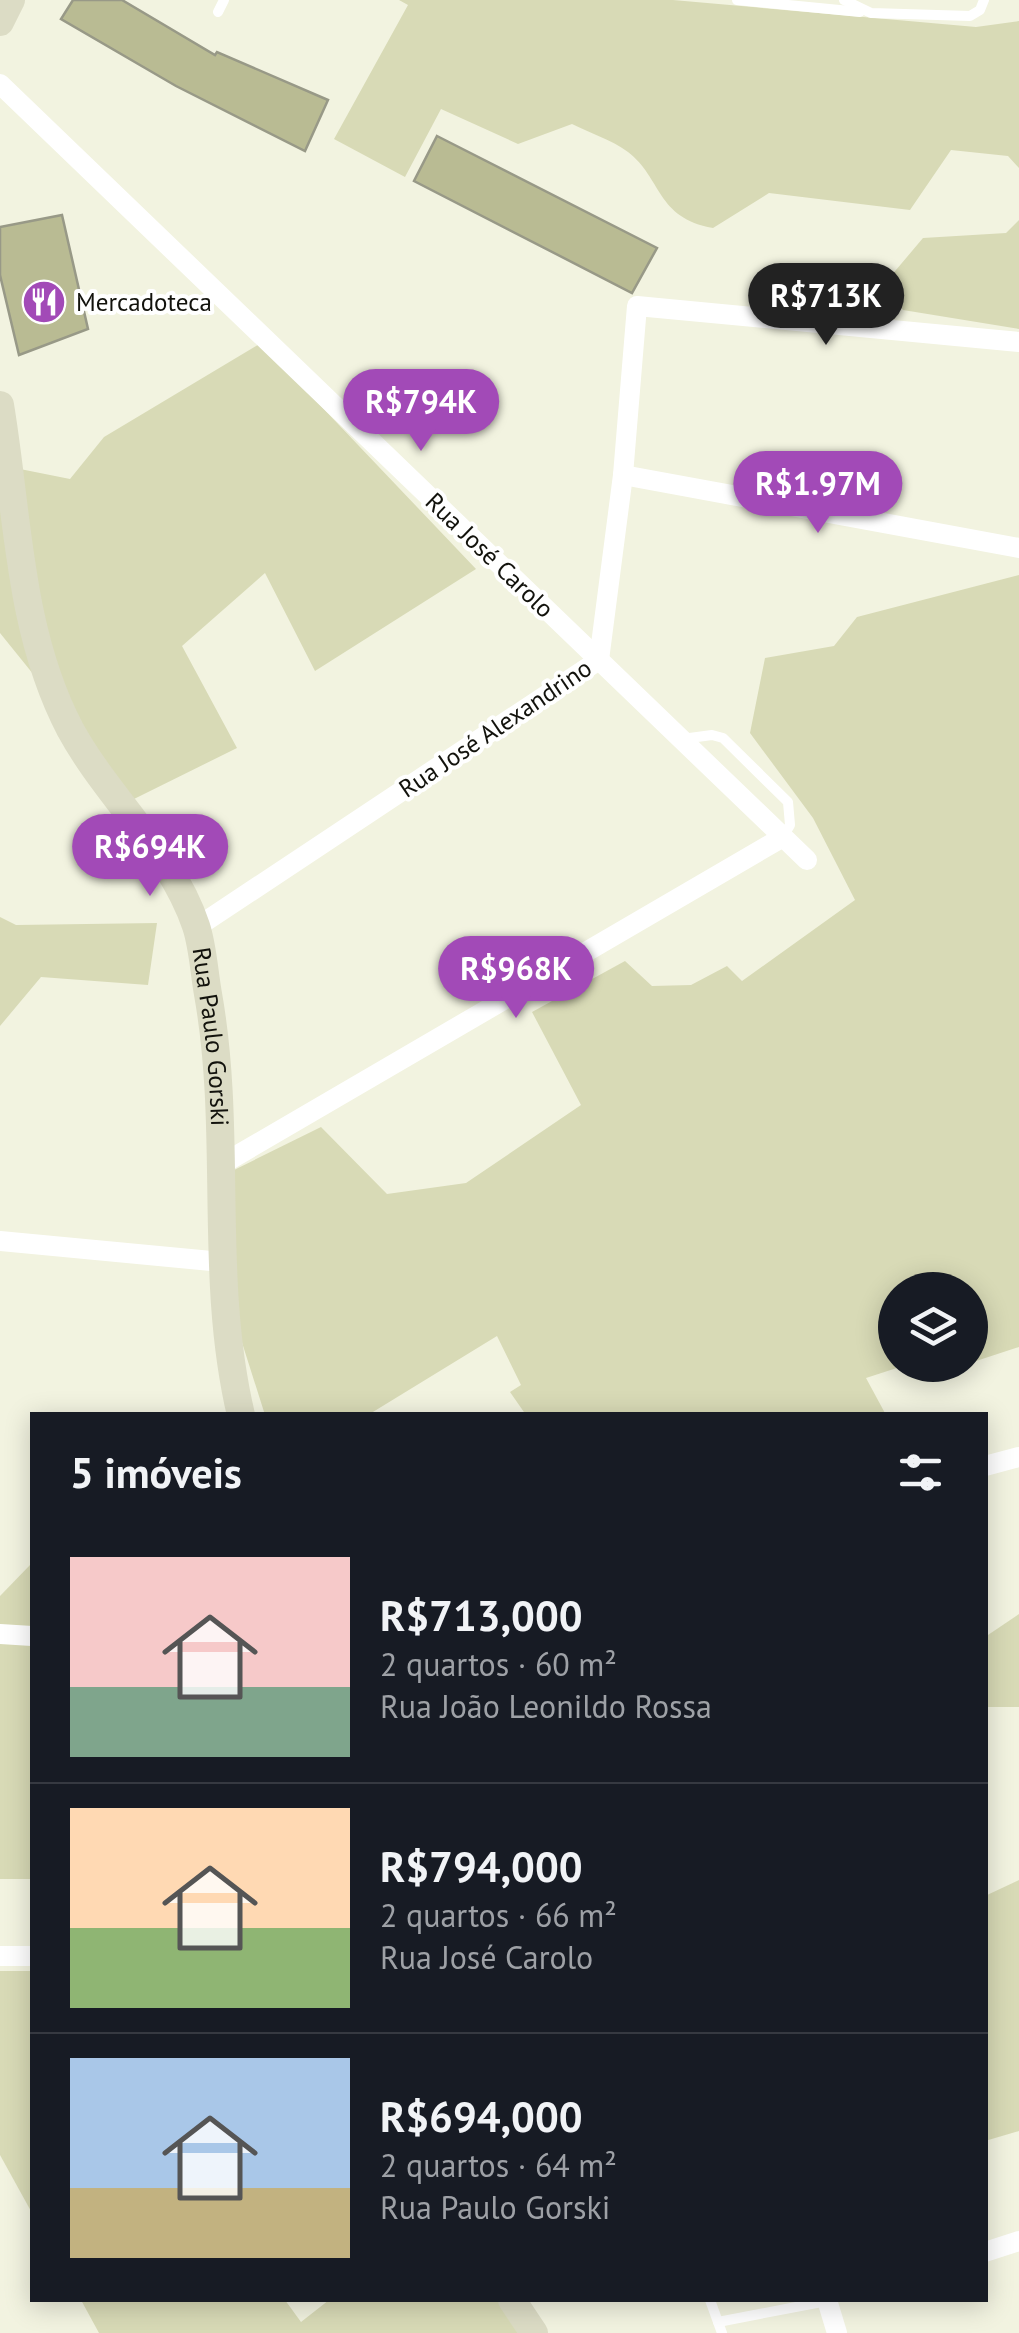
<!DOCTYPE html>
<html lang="pt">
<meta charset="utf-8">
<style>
body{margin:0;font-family:"PT Sans",sans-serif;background:#242831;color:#f1f3f6;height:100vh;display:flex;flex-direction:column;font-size:38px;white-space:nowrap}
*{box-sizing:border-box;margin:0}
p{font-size:32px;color:#9ea1a6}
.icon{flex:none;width:55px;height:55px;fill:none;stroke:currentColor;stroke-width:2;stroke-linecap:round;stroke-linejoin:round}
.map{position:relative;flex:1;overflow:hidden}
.sheet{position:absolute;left:30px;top:1412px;width:958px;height:890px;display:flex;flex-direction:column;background:#171b24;border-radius:0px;box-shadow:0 5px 25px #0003}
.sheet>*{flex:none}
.buttons{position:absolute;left:878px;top:1272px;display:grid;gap:20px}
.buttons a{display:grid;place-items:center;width:110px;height:110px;border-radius:50%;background:#171b24;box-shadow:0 5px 25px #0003;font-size:50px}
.price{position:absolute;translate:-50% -85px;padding:0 22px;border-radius:35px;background:#a24ab7;color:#fff;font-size:32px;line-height:65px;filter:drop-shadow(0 2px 5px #0008)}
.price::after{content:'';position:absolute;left:50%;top:60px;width:30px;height:22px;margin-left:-15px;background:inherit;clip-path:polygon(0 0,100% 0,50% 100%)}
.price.on{background:#222;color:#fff}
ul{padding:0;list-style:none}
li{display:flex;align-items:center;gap:30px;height:250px;padding:0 40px}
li+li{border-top:2px solid #363941}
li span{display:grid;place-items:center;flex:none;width:280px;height:200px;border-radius:0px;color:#555}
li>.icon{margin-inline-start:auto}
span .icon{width:120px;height:120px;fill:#fffc;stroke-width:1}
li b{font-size:42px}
h2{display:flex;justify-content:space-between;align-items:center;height:120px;padding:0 40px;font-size:42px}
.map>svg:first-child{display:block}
</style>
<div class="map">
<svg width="1019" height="2333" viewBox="0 0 1019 2333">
<rect width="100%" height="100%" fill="#f2f3e0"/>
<!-- green -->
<g fill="#d8dab6">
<path d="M399,0H673L976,27L1019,21V168L1008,156L951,150L910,210L769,193L713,228C656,218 662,178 628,152C612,140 590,133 572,124L518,144L441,109L405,177L334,139L408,5Z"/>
<path d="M1019,220V329L903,310L885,283L923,238L1006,233Z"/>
<path d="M261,343L476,569L315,671L265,573L182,646L237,748L134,799L0,633V465L70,479L104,437Z"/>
<path d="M1019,575V1347L970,1363V1290H895V1365H906L866,1378L886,1415H526L510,1392L521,1385L497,1336L368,1415H265L232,1311L234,1170L321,1127L387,1194L466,1183L581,1105L532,1012L625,961L652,986L691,985L727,966L742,981L855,900L813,818L750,733L765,658L834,646L857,617Z"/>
<path d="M0,917L16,925L157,923L148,985L41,977L0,1026Z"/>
<path d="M32,1563V1879H0V1596Z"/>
<path d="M1019,1614V1707H985V1637Z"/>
<path d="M1019,1880V2131L985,2141V1896Z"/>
<path d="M0,1971H32V2213L0,2155Z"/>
<path d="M81,2300H285L301,2322L329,2300H499L521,2333H99Z"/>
</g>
<!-- building -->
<g fill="#b9bb93" stroke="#989987" stroke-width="2.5">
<path d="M73,0H122L215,55L217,52L328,100L305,151L176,86L61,19Z"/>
<path d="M437,136L657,248L632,293L414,181Z"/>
<path d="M62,215L88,329L19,355L0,275V227Z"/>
</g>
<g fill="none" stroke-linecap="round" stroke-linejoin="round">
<!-- lane -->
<g stroke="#fff" stroke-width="10">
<path d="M737,0L860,12"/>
<path d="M844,0L871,13L970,16L980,10L984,0"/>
<path d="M218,12L224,0"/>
<path d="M682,739L712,735L723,738L788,802L790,825L783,837"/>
<path d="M710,2300L722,2333"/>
<path d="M718,2322L827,2301"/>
</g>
<!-- street -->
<g stroke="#fff" stroke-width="20">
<path d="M0,84L807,860"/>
<path d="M623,475L1019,548"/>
<path d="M197,927L599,660L623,475L637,306L1019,342"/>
<path d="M224,1163L783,837"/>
<path d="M0,1241L222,1262"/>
<path d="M985,1466L1019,1457"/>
<path d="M0,1634L32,1636"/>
<path d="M0,1956H32"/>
<path d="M985,2252L1019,2241"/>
<path d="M827,2300L837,2333"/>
</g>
<!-- secondary -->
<g stroke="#dcdcc5" stroke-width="28">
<path d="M0,22L11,0"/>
<path id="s1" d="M0,405C18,513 18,630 70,729C106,796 172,853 196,926C203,947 204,972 208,994C233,1134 208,1276 241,1415"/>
<path d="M512,2300L534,2333"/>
</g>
</g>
<!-- icons -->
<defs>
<g id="restaurant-disc" transform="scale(2.25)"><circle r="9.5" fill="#a24ab7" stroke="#fff"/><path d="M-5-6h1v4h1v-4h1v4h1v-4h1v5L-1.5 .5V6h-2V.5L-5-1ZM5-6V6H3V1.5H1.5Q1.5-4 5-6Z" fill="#fff"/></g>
</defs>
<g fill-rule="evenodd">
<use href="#restaurant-disc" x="44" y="302"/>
</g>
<g text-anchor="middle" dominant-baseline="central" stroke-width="8" stroke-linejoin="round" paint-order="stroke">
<!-- poi labels -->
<g font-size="25" fill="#12120c" stroke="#fff" text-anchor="start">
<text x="76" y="302">Mercadoteca</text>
</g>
<!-- street labels -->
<g font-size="25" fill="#12120c" stroke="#fff">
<text transform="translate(490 555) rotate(44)">Rua José Carolo</text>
<text transform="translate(495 728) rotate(-34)">Rua José Alexandrino</text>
<text stroke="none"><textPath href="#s1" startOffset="680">Rua Paulo Gorski</textPath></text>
</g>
</g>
</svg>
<div class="buttons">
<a><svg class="icon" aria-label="layers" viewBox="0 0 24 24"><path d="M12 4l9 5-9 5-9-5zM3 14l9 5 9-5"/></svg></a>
</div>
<b class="price on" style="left:826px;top:348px">R$713K</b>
<b class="price" style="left:421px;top:454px">R$794K</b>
<b class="price" style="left:818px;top:536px">R$1.97M</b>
<b class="price" style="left:150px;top:899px">R$694K</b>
<b class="price" style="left:516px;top:1021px">R$968K</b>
<section class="sheet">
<h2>5 imóveis<svg class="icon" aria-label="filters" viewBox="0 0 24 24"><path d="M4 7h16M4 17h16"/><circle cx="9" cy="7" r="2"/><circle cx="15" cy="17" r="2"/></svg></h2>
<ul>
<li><span style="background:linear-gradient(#f6c9c9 65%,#7fa58c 0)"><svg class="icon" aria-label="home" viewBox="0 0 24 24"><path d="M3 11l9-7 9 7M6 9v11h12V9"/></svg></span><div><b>R$713,000</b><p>2 quartos · 60 m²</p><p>Rua João Leonildo Rossa</p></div></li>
<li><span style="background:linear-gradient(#ffd9b3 60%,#8fb573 0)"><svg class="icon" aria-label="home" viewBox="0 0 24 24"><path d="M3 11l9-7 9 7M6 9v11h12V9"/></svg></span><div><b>R$794,000</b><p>2 quartos · 66 m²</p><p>Rua José Carolo</p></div></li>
<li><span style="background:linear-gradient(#a9c7e8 65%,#c2b280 0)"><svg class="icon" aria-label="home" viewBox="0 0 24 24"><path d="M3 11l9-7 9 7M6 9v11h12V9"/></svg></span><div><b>R$694,000</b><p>2 quartos · 64 m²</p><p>Rua Paulo Gorski</p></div></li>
</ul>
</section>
</div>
